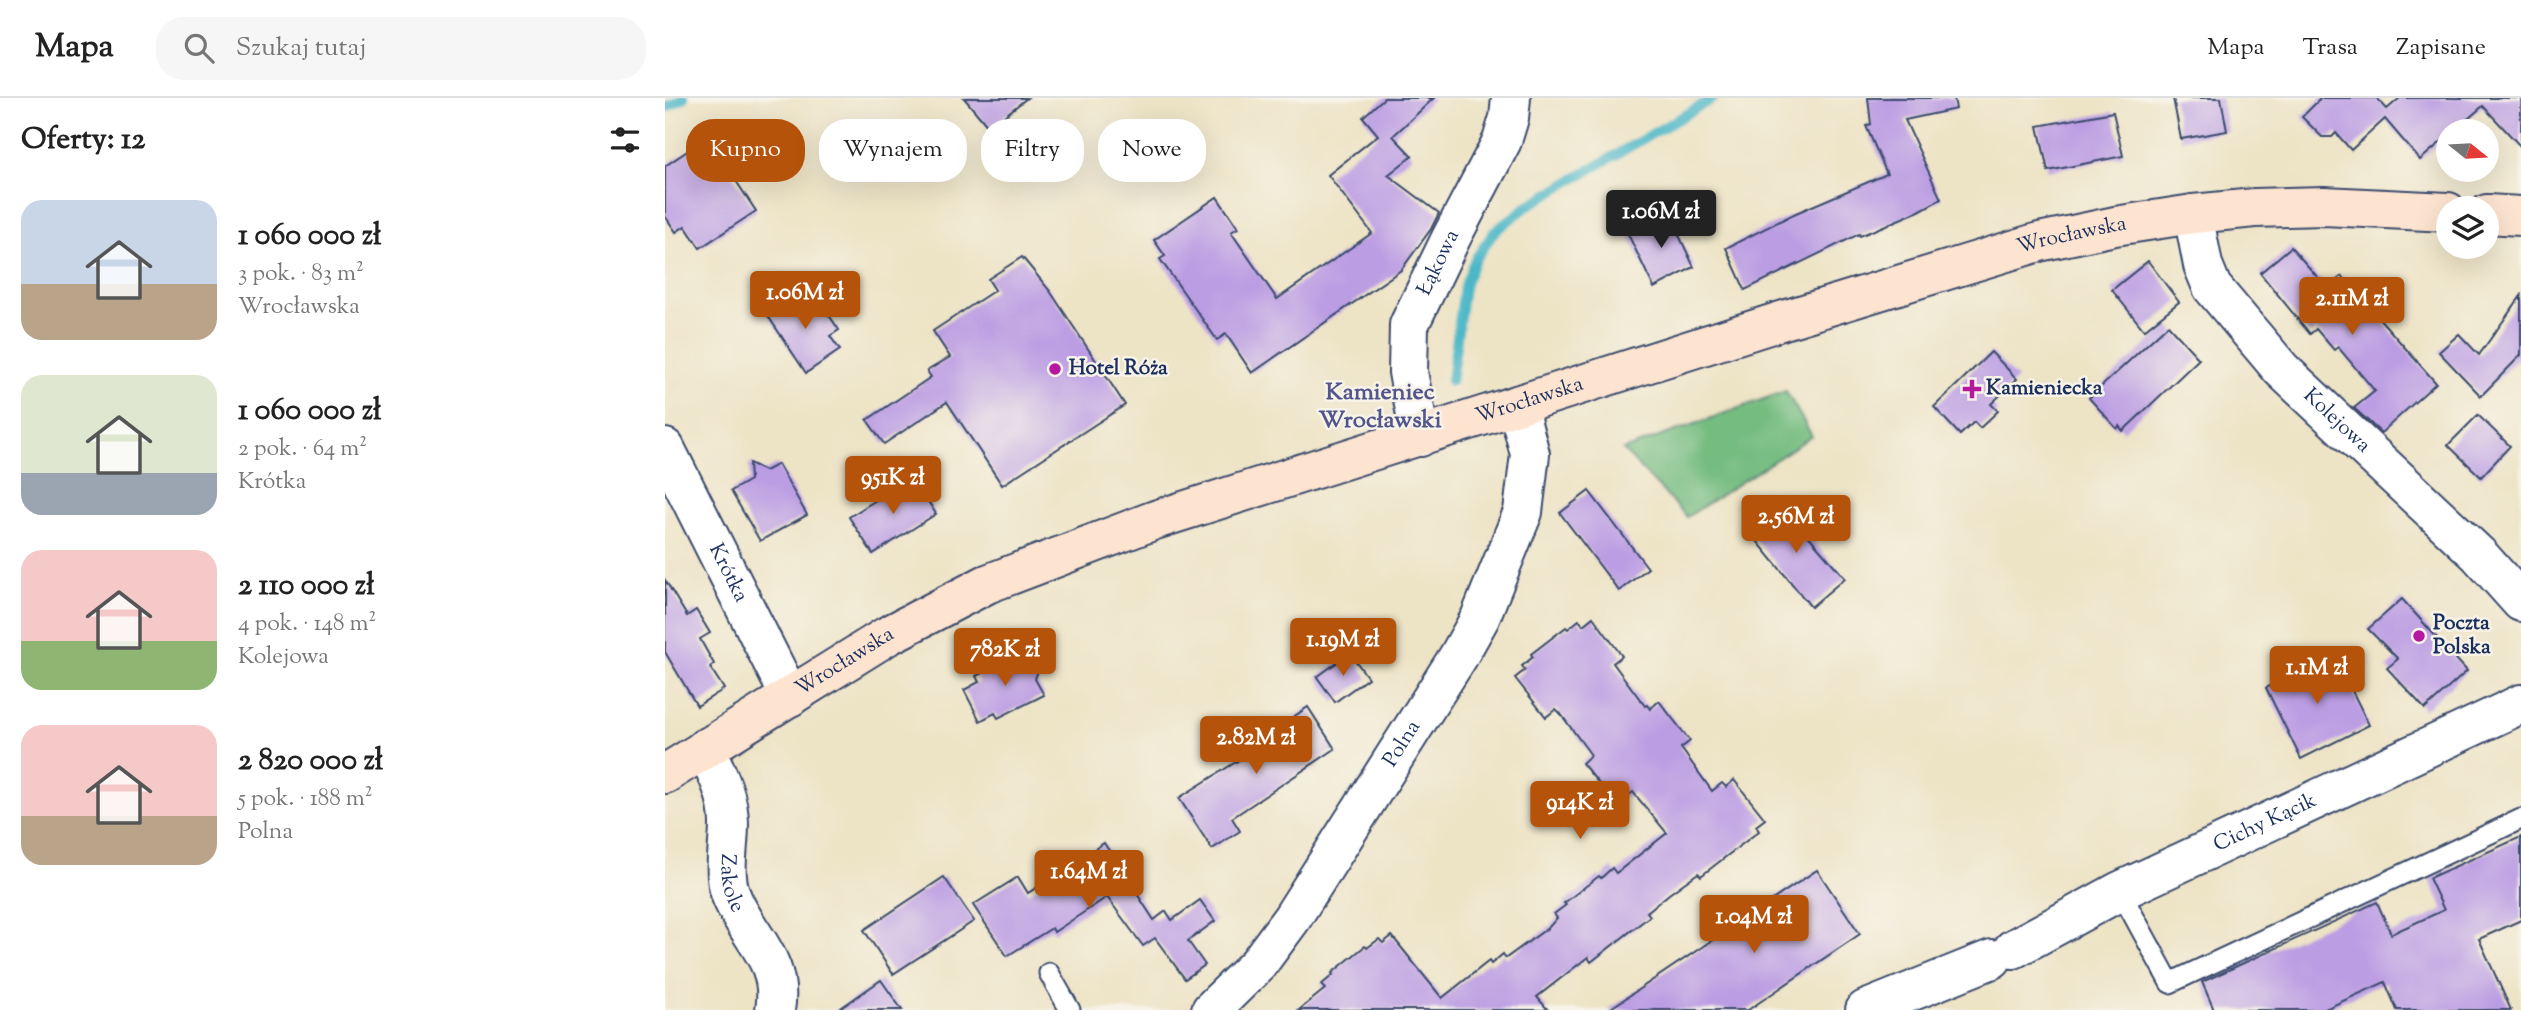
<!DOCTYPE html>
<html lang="pl">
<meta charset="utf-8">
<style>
body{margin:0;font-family:"Sorts Mill Goudy",serif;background:#f6f6f6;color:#222;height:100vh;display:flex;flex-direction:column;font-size:26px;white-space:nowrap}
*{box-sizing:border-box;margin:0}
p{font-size:23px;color:#767676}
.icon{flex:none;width:38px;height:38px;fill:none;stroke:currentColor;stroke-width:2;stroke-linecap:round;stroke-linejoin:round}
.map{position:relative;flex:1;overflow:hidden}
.details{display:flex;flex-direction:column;background:#fff;width:665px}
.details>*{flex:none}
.guide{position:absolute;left:21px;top:21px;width:665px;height:63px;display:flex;gap:14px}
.needle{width:46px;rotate:108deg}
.controls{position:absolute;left:1771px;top:21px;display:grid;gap:14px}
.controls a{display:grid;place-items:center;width:63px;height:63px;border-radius:50%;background:#fff;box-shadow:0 7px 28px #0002;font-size:35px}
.price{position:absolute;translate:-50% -60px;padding:0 16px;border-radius:7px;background:#b45309;color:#fff;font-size:23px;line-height:46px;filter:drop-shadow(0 2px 4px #0008)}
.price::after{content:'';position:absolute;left:50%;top:42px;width:21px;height:16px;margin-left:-10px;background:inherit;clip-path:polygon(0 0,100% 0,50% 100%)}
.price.selected{background:#222;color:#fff}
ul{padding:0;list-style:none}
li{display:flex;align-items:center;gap:21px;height:175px;padding:0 21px}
li span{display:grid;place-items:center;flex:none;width:196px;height:140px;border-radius:21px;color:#555}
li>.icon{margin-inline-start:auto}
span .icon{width:84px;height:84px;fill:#fffc;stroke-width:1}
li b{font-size:30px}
h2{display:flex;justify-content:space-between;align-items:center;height:84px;padding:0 21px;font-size:30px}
.chip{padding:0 24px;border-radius:28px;background:#fff;box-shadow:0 7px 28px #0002;font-size:24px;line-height:63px}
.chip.selected{background:#b45309;color:#fff}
header{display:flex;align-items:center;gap:42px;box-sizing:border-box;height:98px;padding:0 35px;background:#fff;border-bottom:2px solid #e0e0e0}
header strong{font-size:33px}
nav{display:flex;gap:38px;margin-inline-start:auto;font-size:24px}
.search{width:490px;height:63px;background:#f6f6f6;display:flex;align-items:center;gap:18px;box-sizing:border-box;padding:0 24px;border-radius:28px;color:#767676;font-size:26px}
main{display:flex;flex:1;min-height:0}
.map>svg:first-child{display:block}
</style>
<header>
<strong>Mapa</strong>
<div class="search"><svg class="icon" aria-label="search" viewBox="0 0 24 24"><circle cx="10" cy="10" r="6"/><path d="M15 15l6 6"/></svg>Szukaj tutaj</div>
<nav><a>Mapa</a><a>Trasa</a><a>Zapisane</a></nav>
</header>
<main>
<section class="details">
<h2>Oferty: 12<svg class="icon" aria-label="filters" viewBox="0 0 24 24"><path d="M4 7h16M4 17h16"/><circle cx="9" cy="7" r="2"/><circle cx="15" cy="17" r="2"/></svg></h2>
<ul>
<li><span style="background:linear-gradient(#c9d6e8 60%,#b9a48a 0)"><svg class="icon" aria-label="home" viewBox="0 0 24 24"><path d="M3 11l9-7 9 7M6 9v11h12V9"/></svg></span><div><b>1 060 000 zł</b><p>3 pok. · 83 m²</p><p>Wrocławska</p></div></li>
<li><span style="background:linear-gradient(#dfe7d0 70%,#9aa5b1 0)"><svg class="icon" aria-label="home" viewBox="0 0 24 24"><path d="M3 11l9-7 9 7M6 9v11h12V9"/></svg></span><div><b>1 060 000 zł</b><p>2 pok. · 64 m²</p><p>Krótka</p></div></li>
<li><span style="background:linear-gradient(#f6c9c9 65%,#8fb573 0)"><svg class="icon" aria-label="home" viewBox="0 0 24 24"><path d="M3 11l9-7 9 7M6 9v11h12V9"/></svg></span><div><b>2 110 000 zł</b><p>4 pok. · 148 m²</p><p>Kolejowa</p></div></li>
<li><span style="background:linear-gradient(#f6c9c9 65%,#b9a48a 0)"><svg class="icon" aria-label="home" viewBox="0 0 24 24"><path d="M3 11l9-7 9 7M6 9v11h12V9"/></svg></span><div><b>2 820 000 zł</b><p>5 pok. · 188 m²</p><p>Polna</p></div></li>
</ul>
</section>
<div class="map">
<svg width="1856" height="912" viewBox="0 0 1856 912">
<rect width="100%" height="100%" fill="#f7f3e8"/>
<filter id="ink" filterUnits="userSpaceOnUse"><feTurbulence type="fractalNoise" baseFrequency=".0143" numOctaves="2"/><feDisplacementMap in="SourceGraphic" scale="14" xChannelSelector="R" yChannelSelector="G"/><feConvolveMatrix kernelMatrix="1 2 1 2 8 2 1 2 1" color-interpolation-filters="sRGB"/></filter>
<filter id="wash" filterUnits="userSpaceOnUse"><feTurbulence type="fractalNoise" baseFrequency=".00686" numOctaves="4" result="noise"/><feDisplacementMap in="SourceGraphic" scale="28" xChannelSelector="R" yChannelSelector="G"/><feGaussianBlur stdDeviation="1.57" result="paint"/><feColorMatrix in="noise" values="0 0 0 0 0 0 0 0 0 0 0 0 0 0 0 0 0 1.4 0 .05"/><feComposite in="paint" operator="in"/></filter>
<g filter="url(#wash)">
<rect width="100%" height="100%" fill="#ede3c5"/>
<!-- forest -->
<path fill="#75bc80" stroke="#48766f" stroke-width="2" d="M1121,293L1147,338L1022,419L958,352Z"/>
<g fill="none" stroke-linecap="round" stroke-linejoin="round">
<!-- stream -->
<g stroke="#4bb7c8" stroke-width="10">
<path d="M0,10L19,0"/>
<path d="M786,283L799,189L810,161L830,133L864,107L1049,0"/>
</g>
</g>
<g id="blocks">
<!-- building -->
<g fill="#bb9de3">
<path d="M299,0H362L324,30Z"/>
<path d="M719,0H769L728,38L747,58L723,77L774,115L766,131L736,172L587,275L561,236L552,242L495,161L500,158L489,142L552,99L573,130L566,134L612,201L707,135L663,77L713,37L698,19Z"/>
<path d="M1203,0H1289L1291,11L1240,22L1276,101L1254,113L1195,138L1194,136L1080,192L1061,150L1131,115L1222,76L1201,28L1206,26Z"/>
<path d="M1508,0H1556L1562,33L1516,41Z"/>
<path d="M1656,0H1712L1722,11L1735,0H1856V49L1818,8L1789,33H1783V38L1755,62L1720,21L1686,52L1671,35L1667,39H1657L1637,19Z"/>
<path d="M1448,14L1458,58L1383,73L1373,28Z"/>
<path d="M36,44L51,67L57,62L91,113L35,150L20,128L11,134L0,118V68Z"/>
<path d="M1003,114L1029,169L989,190L962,134Z"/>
<path d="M1626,149L1662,190L1677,178L1771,285L1716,335L1689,310L1710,293L1673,249L1669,252L1651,231L1645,236L1595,175Z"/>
<path d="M357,159L385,193L460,307L337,387L282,304L219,346L202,322L266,279L262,273L285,259L268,233L330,192L323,181Z"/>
<path d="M1483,163L1514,204L1479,232L1447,192Z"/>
<path d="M135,193L149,213L157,207L174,232L165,238L175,252L141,275L101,215Z"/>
<path d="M1856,198V257L1816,298L1774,254L1794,236L1814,257Z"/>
<path d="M1503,227L1534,261L1458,333L1454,328L1452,331L1424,300Z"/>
<path d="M1326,254L1352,281L1326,306L1333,313L1315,330L1309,324L1295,337L1269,309Z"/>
<path d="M1813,317L1845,348L1816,379L1783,347Z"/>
<path d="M84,365L100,373L113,366L142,417L95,443L66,393L85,382Z"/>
<path d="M248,379L271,416L208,456L184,419Z"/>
<path d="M924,393L983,470L954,493L895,415Z"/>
<path d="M1115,405L1180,480L1146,509L1083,432Z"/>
<path d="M0,482L22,518L31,512L45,535L35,541L49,566L45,569L59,591L32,608L0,554Z"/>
<path d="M1737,501L1802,573L1760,611L1722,570L1733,561L1703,531Z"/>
<path d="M928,519L957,558L948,565L980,608L982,607L985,611L994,603L1025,643L1016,650L1047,693L1057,685L1061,689L1069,682L1100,721L1091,728L1094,733L1036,778L1033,775L1004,796L982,814L985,818L926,864L923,859L872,899L883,912H634L660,891L656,887L668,877L667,875L700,848L702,850L714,841L718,845L727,838L777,900L824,863L826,866L838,856L841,860L884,829L892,820L889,816L901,807L899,805L934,778L936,780L947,770L951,775L1002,735L968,694L960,700L957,696L948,703L917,665L926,657L895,615L891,611L881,619L850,580L860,572L857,568L868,559L866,556L901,529L903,531L914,522L918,527Z"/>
<path d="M357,555L363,567L374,570L370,581L379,597L333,620L330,615L315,623L299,592L314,584L311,578Z"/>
<path d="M685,555L703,580L670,604L652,579Z"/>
<path d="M1669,556L1704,627L1636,661L1601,590Z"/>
<path d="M643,609L670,651L567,720L575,733L547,751L514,700L574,662L571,658Z"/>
<path d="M1856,739V822L1814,841L1846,912H1732L1720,884L1658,912H1549L1537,884L1712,804L1726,836L1779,812L1764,780Z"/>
<path d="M439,745L489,822L501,813L507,822L535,802L550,823L523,843L540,867L520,881L490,840L478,848L442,799L389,834L387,830L342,858L308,807L353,779L363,795Z"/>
<path d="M1152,772L1195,836L1083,912H943Z"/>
<path d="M279,779L309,823L228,876L199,832Z"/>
<path d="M216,882L237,912H173Z"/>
</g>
</g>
</g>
<g filter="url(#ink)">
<use href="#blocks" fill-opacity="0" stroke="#3a4a6d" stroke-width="2"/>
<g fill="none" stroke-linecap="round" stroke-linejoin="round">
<!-- service casing -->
<g stroke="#3a4a6d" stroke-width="23">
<g id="service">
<path d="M1455,793L1505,885L1856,721"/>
<path d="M384,875L405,912"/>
</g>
</g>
<!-- minor casing -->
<g stroke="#3a4a6d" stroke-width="42">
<g id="minor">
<path id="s1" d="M755,339L743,274L744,227L786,140L837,43L844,20L846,0"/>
<path id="s2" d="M0,350L125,599"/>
<path id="s3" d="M40,650C52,675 64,698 64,726C64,749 58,773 65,795C81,839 119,860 110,912"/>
<path id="s4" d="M1348,851L1455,793L1856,606"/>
<path id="s5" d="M546,912L593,866L627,820L793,559L815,520L858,414L865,356L852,307"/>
<path d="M1200,912L1327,861"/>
</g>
</g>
<!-- tertiary casing -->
<g stroke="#3a4a6d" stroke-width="42">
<g id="tertiary">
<path id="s6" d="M1528,116L1538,167L1547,189L1616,271L1814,457L1856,504"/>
</g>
</g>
<!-- secondary casing -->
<g stroke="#3a4a6d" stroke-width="42">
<g id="secondary">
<path d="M1822,116L1856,118"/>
<path id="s7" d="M0,676L222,538L322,486L490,422L1119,222L1374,144L1450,128L1528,116L1590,110L1659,108L1783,114"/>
</g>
</g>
<!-- service -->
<use href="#service" stroke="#fff" stroke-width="19"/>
<!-- minor -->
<use href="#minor" stroke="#fff" stroke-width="38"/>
<!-- tertiary -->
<use href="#tertiary" stroke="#fff" stroke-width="38"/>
<!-- secondary -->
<use href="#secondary" stroke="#fde4d0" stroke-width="38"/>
</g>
</g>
<!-- markers -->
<g fill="#b5179e" stroke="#f7f3e8" stroke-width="2.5">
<circle cx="390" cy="271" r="7"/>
<path d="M1303.5 280.5h7v7h7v7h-7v7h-7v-7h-7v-7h7z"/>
<circle cx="1754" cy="538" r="7"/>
</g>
<g text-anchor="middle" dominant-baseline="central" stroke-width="5" stroke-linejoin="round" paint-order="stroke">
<!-- street labels -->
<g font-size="21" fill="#1b2f5e" stroke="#f7f3e8">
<text stroke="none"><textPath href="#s7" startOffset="1514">Wrocławska</textPath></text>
<text stroke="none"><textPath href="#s1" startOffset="182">Łąkowa</textPath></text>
<text stroke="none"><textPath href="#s7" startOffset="947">Wrocławska</textPath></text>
<text stroke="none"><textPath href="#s6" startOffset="259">Kolejowa</textPath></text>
<text stroke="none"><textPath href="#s2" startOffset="140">Krótka</textPath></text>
<text stroke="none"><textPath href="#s7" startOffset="212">Wrocławska</textPath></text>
<text stroke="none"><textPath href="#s5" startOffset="329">Polna</textPath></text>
<text stroke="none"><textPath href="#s4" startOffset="282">Cichy Kącik</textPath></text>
<text stroke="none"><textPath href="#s3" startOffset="140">Zakole</textPath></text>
</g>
<!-- poi labels -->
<g font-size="21" font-weight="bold" fill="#1b2f5e" stroke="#f7f3e8" text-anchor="start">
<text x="404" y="271">Hotel Róża</text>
<text x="1321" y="291">Kamieniecka</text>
<text x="1768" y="526">Poczta<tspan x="1768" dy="24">Polska</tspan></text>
</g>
<!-- quarter labels -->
<g font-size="24" font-weight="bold" fill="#53568d" stroke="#f7f3e8">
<text x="715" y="295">Kamieniec<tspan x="715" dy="28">Wrocławski</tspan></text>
</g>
</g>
</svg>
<div class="controls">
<a><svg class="needle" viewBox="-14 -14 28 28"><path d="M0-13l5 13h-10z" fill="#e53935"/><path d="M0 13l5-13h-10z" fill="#767676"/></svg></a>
<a><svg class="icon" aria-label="layers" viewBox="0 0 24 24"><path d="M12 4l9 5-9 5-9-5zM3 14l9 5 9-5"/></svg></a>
</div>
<b class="price selected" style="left:996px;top:152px">1.06M zł</b>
<b class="price" style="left:140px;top:233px">1.06M zł</b>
<b class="price" style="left:1687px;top:239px">2.11M zł</b>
<b class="price" style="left:228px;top:418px">951K zł</b>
<b class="price" style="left:1131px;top:457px">2.56M zł</b>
<b class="price" style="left:678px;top:580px">1.19M zł</b>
<b class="price" style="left:340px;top:590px">782K zł</b>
<b class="price" style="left:1652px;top:608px">1.1M zł</b>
<b class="price" style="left:591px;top:678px">2.82M zł</b>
<b class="price" style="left:915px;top:743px">914K zł</b>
<b class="price" style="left:424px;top:812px">1.64M zł</b>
<b class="price" style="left:1089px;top:857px">1.04M zł</b>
<div class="guide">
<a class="chip selected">Kupno</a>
<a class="chip">Wynajem</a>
<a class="chip">Filtry</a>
<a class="chip">Nowe</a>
</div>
</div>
</main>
